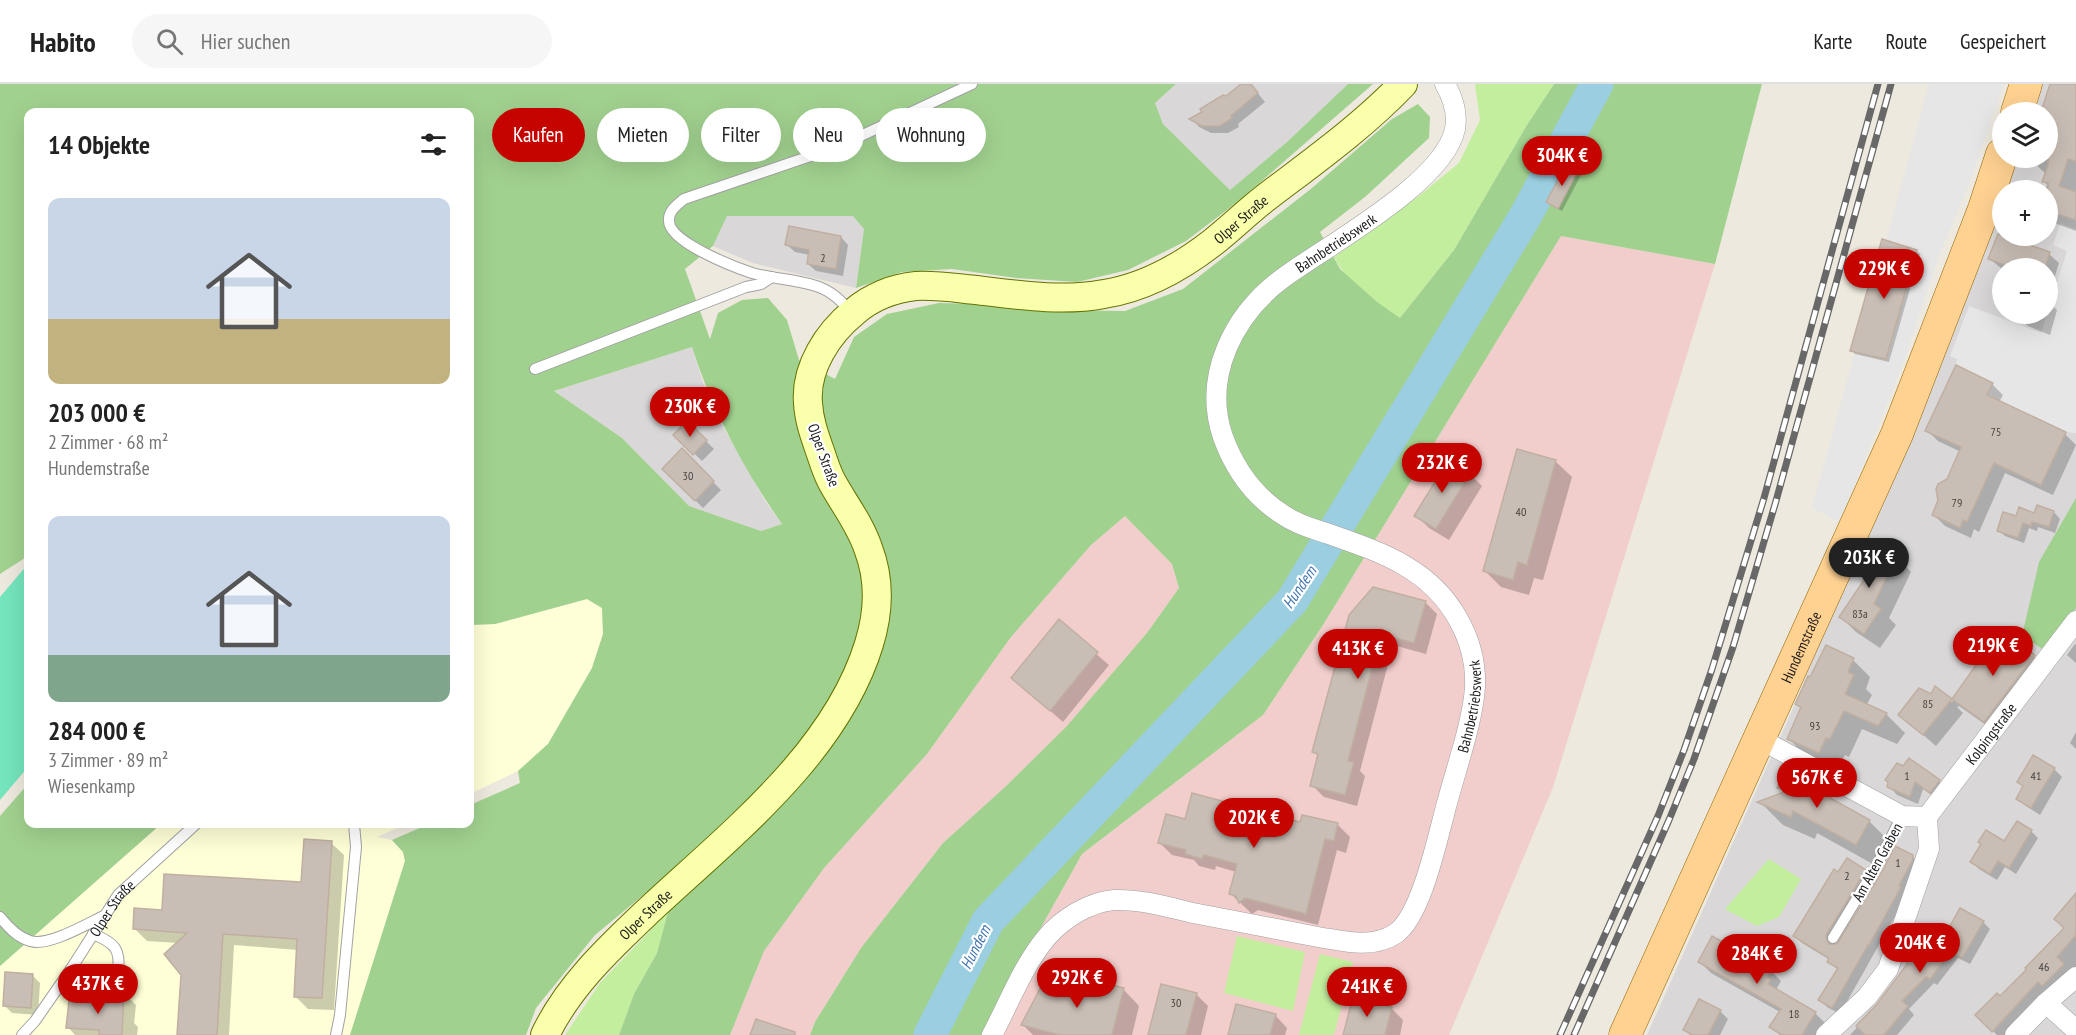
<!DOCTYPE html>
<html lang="de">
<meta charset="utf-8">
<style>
body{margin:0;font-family:"PT Sans Narrow",sans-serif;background:#f6f6f6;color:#222;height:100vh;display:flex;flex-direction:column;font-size:22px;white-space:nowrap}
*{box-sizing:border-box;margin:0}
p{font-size:20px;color:#767676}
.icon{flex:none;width:33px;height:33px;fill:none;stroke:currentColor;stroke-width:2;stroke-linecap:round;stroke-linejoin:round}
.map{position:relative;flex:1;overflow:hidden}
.panel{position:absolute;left:24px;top:24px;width:450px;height:720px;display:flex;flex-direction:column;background:#fff;border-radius:12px;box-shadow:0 6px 24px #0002}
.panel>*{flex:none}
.guide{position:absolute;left:492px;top:24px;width:570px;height:54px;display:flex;gap:12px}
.tools{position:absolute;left:1992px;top:18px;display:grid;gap:12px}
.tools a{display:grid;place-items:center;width:66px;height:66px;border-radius:50%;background:#fff;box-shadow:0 6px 24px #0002;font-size:30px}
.price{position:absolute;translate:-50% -51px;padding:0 14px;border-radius:21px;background:#c50400;color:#fff;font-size:20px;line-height:39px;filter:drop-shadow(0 2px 3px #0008)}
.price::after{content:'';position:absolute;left:50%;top:36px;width:18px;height:14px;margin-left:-9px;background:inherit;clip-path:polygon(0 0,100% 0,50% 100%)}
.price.active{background:#222;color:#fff}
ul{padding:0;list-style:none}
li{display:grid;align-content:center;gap:12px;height:318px;padding:0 24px}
li span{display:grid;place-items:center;height:186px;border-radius:12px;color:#555}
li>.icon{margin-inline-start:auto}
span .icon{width:108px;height:108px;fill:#fffc;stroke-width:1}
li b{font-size:26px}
h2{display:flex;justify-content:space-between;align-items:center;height:72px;padding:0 24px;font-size:26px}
.tag{padding:0 21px;border-radius:27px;background:#fff;box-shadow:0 6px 24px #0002;font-size:21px;line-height:54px}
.tag.active{background:#c50400;color:#fff}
header{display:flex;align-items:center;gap:36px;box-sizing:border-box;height:84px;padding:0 30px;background:#fff;border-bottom:2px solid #e0e0e0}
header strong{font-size:28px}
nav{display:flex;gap:33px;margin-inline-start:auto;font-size:21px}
.search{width:420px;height:54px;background:#f6f6f6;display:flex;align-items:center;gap:15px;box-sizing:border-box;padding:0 21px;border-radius:33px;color:#767676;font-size:22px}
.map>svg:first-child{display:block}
</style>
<header>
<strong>Habito</strong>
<div class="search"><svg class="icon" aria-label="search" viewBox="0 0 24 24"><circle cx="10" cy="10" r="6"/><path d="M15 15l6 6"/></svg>Hier suchen</div>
<nav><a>Karte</a><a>Route</a><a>Gespeichert</a></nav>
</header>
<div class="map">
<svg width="2076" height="951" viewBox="0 0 2076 951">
<rect width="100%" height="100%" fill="#ede9de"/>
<!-- residential -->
<g fill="#d9d7d7" fill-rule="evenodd">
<path d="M1176,0H1348L1287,58L1230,106L1163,40L1155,19Z"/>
<path d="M2034,0H2076V951H1647L1799,611L2005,74H2048V28H2023ZM2002,106H2048V152H2002ZM2002,184H2048V230H2002Z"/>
<path d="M726,132H854L864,145L856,204L753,179L713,162Z"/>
<path d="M692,263L703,299L722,341L767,420L782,440L761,447L689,422L622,354L554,307Z"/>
</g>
<!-- commercial -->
<g fill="#f1cdcb">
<path d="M1561,152L1715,180L1553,703L1449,951H981L1082,770L1263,631L1323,541Z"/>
<path d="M1125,432L1172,480L1179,504L1147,549L1066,643L1004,704L943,759L861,864L815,938L810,951H730L764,867L824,784L927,670L1011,553L1091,461Z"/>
</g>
<!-- education -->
<g fill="#feffd6">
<path d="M587,515L602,524L603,550L592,584L548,660L518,687L470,710V541L495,540Z"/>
<path d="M161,740H406L377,753L392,756L403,768L405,777L350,951H0V882Z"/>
</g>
<!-- grass -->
<g fill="#c3ee9e">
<path d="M1475,0H1554L1527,41L1454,166L1400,234C1376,218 1347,199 1334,173L1419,112L1459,79L1480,36Z"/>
<path d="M1769,775L1801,795L1779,833L1757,842L1725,825Z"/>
<path d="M668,828L657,869L634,910L619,951H565L600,899Z"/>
<path d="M1237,852L1305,868L1293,927L1224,909Z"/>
<path d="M1320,870L1353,878L1334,951H1299Z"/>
</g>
<!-- forest -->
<g fill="#a1d18f" fill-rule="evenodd">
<path d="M0,0H1176L1155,19L1163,40L1230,106L1287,58L1348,0H1373L1240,116L1186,157L1128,186L1077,198L1016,194L952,185L902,188L856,204L864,145L853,132H727L713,162L685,185L710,255L718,229L742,216L768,214L787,236L799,276L835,295L854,253L887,230L939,219L981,220L1057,226L1125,227L1183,205L1312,104L1392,35L1418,20L1430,33L1429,54L1365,113L1320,148L1340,185L1377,218L1400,234L1454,166L1527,41L1554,0H1762L1715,180L1561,152L1323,541L1263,631L1082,770L981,951H810L815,938L861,864L943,759L1004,704L1066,643L1147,549L1179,504L1172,480L1125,432L1091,461L1011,553L927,670L824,784L764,867L730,951H619L634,910L657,869L668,828L648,807L595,851L536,924L526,951H350L405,777L403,768L392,756L429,740H470V721L520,699L518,687L548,660L592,584L603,550L602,524L587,515L495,540L470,541V28H28V472L0,490ZM692,263C712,326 744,386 782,440L761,447L689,422L622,354L554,307Z"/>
<path d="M2076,414V524L2044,566L2022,552L2039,478Z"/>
<path d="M28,700V740H161L0,882V732Z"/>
</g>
<!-- pitch -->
<path fill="#74e5bc" d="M28,480V683L0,716V513Z"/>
<!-- parking -->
<g fill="#e6e6e6">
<path d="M1929,0H2004L1969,100L1939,172L1904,277L1840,438L1812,424L1855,268L1886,275L1917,166L1886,157Z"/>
<path d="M2060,139L2076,145V349L2066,348L1987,311L1956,281L1957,275L1950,272L1969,222L2041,249L2067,167L2053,161Z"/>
</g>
<!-- shadow -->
<g fill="#0003">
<path d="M1244,0H1250L1265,18L1238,40L1239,43L1228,49H1211L1199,43L1192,35Z"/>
<path d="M2052,0H2076V147L2057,140L2048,131V106H2045L2047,101L2044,97L2046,90L2031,76L2032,74H2048V28H2043Z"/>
<path d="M1577,87L1581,91L1562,127L1551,121L1548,118Z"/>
<path d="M841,153L848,161L843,192L816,187L808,180L810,171L795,168L787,161Z"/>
<path d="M1916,167L1920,170L1889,278L1855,270L1852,267Z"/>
<path d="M2049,170L2059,179L2048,214V184L2002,185L1990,175Z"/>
<path d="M2048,217L2057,226L2050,251L2028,242L2012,230H2048Z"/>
<path d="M1992,300L2003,311L1999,318L2065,350L2076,361L2053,411L2005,389L1979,448L1974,445L1971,454L1945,442L1934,431L1961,368L1938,357L1927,346Z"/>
<path d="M688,339L714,365L702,377L675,351Z"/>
<path d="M682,366L721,406L703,424L664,385Z"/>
<path d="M1555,377L1572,393L1543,496L1534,494L1529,511L1501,503L1485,487Z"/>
<path d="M1470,390L1482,402L1449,456L1429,444L1416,431Z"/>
<path d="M2054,428L2060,435L2055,449L2038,443L2037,447L2029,444L2024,459L2005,452L1998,446L2017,434Z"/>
<path d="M1896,472L1911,488L1889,534L1896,541L1880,564L1856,548L1841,533L1867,495L1861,490Z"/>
<path d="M1425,518L1437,530L1426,570L1393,561L1360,687L1365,692L1357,722L1324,713L1312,701L1319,673L1314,668L1350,532Z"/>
<path d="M1059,538L1109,581L1063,638L1013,594Z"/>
<path d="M1999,552L2034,572L2045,583L1996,648L1959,622L1957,623L1963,629L1936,662L1900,631L1931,612L1936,604L1952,618Z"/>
<path d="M2075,560L2076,561V579L2067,571Z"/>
<path d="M1851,574L1870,593L1866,605L1872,611L1866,622L1887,631L1905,649L1897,660L1862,645L1849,673L1845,671L1837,687L1807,673L1789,655L1802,625L1797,620Z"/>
<path d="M2076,648V665L2070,659Z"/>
<path d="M1898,681L1939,697L1947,705L1939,716L1923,705L1918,720L1897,711L1889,702Z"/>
<path d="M2054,685L2062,693L2040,731L2026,722L2018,714L2024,703Z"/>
<path d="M1779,703L1869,737L1893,761L1880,784L1817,749L1815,755L1783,741L1760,718L1785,710Z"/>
<path d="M1186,737L1338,741L1350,753L1346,769L1337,766L1318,841L1258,826L1252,830L1231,810L1236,788L1216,782L1215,786L1199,782L1194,776L1172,771L1160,759Z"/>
<path d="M2031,747L2038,754L2016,790L2005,783L1997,796L1979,785L1972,778L2004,759Z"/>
<path d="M331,759L344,771L334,926L308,925L295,912L298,866L234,861L229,951H179L182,890L178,859L147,857L135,845L164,827L302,800Z"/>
<path d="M1896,764L1913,773L1920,780L1907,811L1840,930L1827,923L1820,916L1838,886L1829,878L1830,876L1802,859L1795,852L1839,790L1865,787L1872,794L1833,858V863L1840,859Z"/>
<path d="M2076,816V905L2025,951H1997L1977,931L2000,914L2065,845Z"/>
<path d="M1983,838L1990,845L1970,880L1958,874L1937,901L1934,899L1909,925L1914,931L1897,951H1850L1878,921Z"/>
<path d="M1700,878L1770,886L1781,897L1777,904L1781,908L1815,929L1826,940L1819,951H1780L1771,943L1780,928L1711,889Z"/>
<path d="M32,891L40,899L38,931L12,929L4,921Z"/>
<path d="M1123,905L1139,922L1132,951H1033L1023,941Z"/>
<path d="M123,908L136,921L134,939L138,943L137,951H75L68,943L109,920Z"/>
<path d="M1196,910L1208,922L1201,951H1150Z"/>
<path d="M1391,924L1403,936L1400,951H1344Z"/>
<path d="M1720,927L1728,935L1720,951H1690L1685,946Z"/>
<path d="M1275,931L1287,944L1285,951H1229Z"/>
</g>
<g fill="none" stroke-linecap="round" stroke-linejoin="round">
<!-- river -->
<path stroke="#9acee0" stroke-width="33" d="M930,951L988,837L1292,517L1526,131L1597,0"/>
</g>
<!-- building -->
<g fill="#c9beb5" stroke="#c0afa0" stroke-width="1.5">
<path d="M1241,0H1251L1258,9L1231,32L1232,34L1220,42H1202L1189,35L1202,28L1200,25L1223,11L1226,12Z"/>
<path d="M2050,0H2076V77L2068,75L2059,102L2076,108V136L2048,127V99L2042,98L2048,81V28H2041Z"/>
<path d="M1567,80L1578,86L1558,125L1546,118Z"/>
<path d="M789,142L841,152L836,185L807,180L809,166L785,161Z"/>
<path d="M1998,150L2050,168L2045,184H2015L1988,175Z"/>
<path d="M1882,155L1917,166L1886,275L1850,267Z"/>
<path d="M1956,281L1993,299L1987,311L2066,348L2041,401L1994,379L1967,438L1963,436L1960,444L1932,431L1938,416L1936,405L1938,400L1947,395L1961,363L1925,347Z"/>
<path d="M687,337L707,356L693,371L673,351Z"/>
<path d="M682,364L714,397L695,417L662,385Z"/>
<path d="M1517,365L1556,376L1527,481L1518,478L1513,496L1483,487Z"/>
<path d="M1449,375L1471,388L1436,445L1414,432Z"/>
<path d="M2037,421L2054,427L2049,443L2032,438L2031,442L2023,439L2018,454L1997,447L2003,428L2016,432L2019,423L2034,429Z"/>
<path d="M1873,460L1897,471L1874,520L1881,525L1864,550L1839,533L1866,493L1859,490Z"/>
<path d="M1373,503L1426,517L1414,559L1381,550L1348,677L1354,678L1345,711L1310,702L1318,670L1312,668L1349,531Z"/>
<path d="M1059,535L1098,568L1050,627L1011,594Z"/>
<path d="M1998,550L2003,554L2006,550L2035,571L1984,638L1952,615Z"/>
<path d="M1826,561L1854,574L1848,588L1854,591L1845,610L1887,629L1878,642L1844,627L1830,655L1826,654L1819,669L1787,655L1801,623L1795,620L1808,592L1810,593Z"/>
<path d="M1935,602L1952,615L1923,651L1898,631L1919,604L1931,610Z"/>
<path d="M2033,671L2055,684L2031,724L2016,715L2023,702L2017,698Z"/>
<path d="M1909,674L1940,696L1930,709L1915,698L1910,713L1887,703L1888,698L1885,696L1897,679L1903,682Z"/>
<path d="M1784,689L1831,712L1830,714L1870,736L1856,761L1793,727L1791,733L1757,718L1787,707L1777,704Z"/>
<path d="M1192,709L1300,738L1302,731L1338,739L1334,757L1325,755L1306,830L1245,814L1239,819L1236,812L1229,810L1237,780L1204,771L1202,775L1185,770L1186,766L1158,759L1166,730L1185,735Z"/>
<path d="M2017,737L2032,746L2009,784L1998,777L1990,790L1970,778L1981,760L1978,758L1986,746L2004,757Z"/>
<path d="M304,755L332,757L322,914L294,913L297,855L223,850L217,951H177L181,891L164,870L187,849L133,845L134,824L162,826L164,790L301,798Z"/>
<path d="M1895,762L1913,771V775L1899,802L1901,803L1869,861H1868L1832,924L1818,916L1838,884L1827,878L1829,874L1793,852L1834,785L1838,788L1847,774L1866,786L1826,851V854L1829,860H1837L1883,786Z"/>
<path d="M2076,809V854L2075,852L2057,873L2064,880L2042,902L2038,898L1992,948L1975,931L1997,909L2000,912L2026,886L2025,884L2064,844L2054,835Z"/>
<path d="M1960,824L1984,837L1962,874L1951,867L1930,895L1926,893L1902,917L1908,922L1884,951H1865L1856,942L1877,920L1908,879L1905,877L1916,862L1932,874Z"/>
<path d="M1712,852L1771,885L1767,893L1771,896L1768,900L1816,928L1802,951H1782L1769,943L1781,925L1698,878Z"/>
<path d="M5,888L33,890L31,924L3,922Z"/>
<path d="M1076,892L1124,904L1112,951H1060L1021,941L1041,903L1071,911Z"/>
<path d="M1161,900L1197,909L1186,951H1148Z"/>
<path d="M109,905L124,907L122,951H99V946L66,944L69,916L108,919Z"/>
<path d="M1353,913L1392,923L1385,951H1343Z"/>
<path d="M1699,915L1721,926L1708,951H1693L1683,946Z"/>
<path d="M1236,920L1276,930L1270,951H1228Z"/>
<path d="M756,935L795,948V951H750Z"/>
</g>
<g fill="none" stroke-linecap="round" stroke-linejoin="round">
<!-- lane casing -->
<g stroke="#a1a1a1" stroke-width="12">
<g id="lane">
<path d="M852,229C841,217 832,207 816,202C795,195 773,195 752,189C734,183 669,158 669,137C668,127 677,121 684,115L837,63L972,0"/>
<path d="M535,285L746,203L761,200L772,193"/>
<path d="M0,833C8,843 17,853 30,857C49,863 88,839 106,831"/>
<path d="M1833,854L1876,783L1902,732"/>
<path d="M71,885C87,895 101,901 118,889C121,865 115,859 93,850"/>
<path id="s1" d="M22,951L35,937L71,885L118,811L196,740"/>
<path d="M336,951L340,931L356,763L354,740"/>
</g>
</g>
<!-- street casing -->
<g stroke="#a1a1a1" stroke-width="21">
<g id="street">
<path d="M1760,655L1902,732L1927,733L1929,765L1888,885L1867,913L1826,951"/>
<path id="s2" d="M1927,733L2076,537"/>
<path d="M2046,919L2076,946"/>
<path id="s3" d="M992,951C1009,919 1023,882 1046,854C1062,835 1089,818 1114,816C1140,815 1168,823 1193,829C1234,837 1276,845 1318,853C1343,857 1372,865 1395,850C1422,832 1438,751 1447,719C1456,685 1473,637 1475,603C1476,579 1470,556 1458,535C1430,484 1380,468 1329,450C1314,445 1298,441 1285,432C1254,413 1235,386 1223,353C1202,292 1234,230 1283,194C1326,162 1444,99 1455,45C1458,29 1453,14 1445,0"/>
<path d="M2015,951L2046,919L2076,893"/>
</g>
</g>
<!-- secondary casing -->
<g stroke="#647300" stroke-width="30">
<g id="secondary">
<path id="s4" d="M545,951C568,903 607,866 645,830C727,753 835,671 869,560C879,528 880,495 868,464C860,440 844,420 832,398C827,389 824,379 821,370C815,353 809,337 808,319C805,284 828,249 854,228C871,213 894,204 916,202C936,201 956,204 976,206C1018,211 1062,218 1104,210C1143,204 1181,183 1212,159C1230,145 1246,129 1264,115C1311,79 1362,43 1403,0"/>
</g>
</g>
<!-- primary casing -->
<g stroke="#916400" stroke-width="33">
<g id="primary">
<path d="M2017,28L2026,0"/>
<path id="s5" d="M1625,951L1897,350L1984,125L2002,70"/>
</g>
</g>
<!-- lane -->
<use href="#lane" stroke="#fff" stroke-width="10"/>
<!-- street -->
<use href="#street" stroke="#fff" stroke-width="20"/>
<!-- secondary -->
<use href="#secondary" stroke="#f9ffab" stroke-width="28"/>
<!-- primary -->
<use href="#primary" stroke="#ffd292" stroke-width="32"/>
<!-- rail casing -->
<g stroke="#686868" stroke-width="7">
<g id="rail">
<path d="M1560,951L1658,732L1684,666L1712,585L1764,414L1878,0"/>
<path d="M1574,951L1669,736L1694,675L1733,563L1776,417L1891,0"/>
</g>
</g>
<!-- rail -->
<use href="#rail" stroke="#fff" stroke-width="4.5" stroke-dasharray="14" stroke-linecap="butt"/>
</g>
<g text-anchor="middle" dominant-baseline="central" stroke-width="4.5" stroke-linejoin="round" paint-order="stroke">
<!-- number labels -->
<g font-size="12" fill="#464341">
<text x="823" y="173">2</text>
<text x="1996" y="347">75</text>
<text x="688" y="391">30</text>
<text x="1957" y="418">79</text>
<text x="1521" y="427">40</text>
<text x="1860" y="529">83a</text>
<text x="1928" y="619">85</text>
<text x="1815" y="641">93</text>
<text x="1907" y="691">1</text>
<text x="2036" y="691">41</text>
<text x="1898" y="778">1</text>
<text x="1847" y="791">2</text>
<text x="2044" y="882">46</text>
<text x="1176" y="918">30</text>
<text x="1794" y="929">18</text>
</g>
<!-- street labels -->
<g font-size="15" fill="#1a1a1a" stroke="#fff">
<text stroke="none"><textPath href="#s4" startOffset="1290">Olper Straße</textPath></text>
<text stroke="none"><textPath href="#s3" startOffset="1365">Bahnbetriebswerk</textPath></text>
<text transform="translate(824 371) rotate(70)">Olper Straße</text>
<text stroke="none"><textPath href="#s5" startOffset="426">Hundemstraße</textPath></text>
<text stroke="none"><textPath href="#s3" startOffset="720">Bahnbetriebswerk</textPath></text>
<text stroke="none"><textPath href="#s2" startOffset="105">Kolpingstraße</textPath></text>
<text transform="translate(1877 778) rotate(-61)">Am Alten Graben</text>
<text stroke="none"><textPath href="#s1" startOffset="156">Olper Straße</textPath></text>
<text stroke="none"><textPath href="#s4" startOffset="158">Olper Straße</textPath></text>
</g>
<!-- water labels -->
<g font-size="16" font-style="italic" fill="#4076b1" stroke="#fff">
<text transform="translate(1299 503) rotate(-56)">Hundem</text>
<text transform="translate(975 863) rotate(-63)">Hundem</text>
</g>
</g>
</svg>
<div class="tools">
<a><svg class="icon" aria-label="layers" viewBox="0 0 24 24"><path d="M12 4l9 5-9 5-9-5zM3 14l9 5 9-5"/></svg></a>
<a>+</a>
<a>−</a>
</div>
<b class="price" style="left:1562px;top:103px">304K €</b>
<b class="price" style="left:1884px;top:216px">229K €</b>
<b class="price" style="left:690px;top:354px">230K €</b>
<b class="price" style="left:1442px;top:410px">232K €</b>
<b class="price active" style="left:1869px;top:505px">203K €</b>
<b class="price" style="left:1993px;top:593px">219K €</b>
<b class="price" style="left:1358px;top:596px">413K €</b>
<b class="price" style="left:1817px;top:725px">567K €</b>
<b class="price" style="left:1254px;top:765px">202K €</b>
<b class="price" style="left:1920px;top:890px">204K €</b>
<b class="price" style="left:1757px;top:901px">284K €</b>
<b class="price" style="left:1077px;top:925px">292K €</b>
<b class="price" style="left:98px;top:931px">437K €</b>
<b class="price" style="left:1367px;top:934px">241K €</b>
<div class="guide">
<a class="tag active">Kaufen</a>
<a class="tag">Mieten</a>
<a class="tag">Filter</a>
<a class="tag">Neu</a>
<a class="tag">Wohnung</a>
</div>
<section class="panel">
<h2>14 Objekte<svg class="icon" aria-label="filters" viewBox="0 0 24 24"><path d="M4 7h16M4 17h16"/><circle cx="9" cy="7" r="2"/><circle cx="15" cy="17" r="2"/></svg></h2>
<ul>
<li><span style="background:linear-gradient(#c9d6e8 65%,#c2b280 0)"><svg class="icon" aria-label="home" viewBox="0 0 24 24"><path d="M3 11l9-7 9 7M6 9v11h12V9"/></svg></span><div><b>203 000 €</b><p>2 Zimmer · 68 m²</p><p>Hundemstraße</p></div></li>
<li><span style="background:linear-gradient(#c9d6e8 75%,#7fa58c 0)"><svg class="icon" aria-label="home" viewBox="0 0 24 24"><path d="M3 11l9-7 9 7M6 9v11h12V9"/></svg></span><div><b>284 000 €</b><p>3 Zimmer · 89 m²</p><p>Wiesenkamp</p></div></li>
</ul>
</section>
</div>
